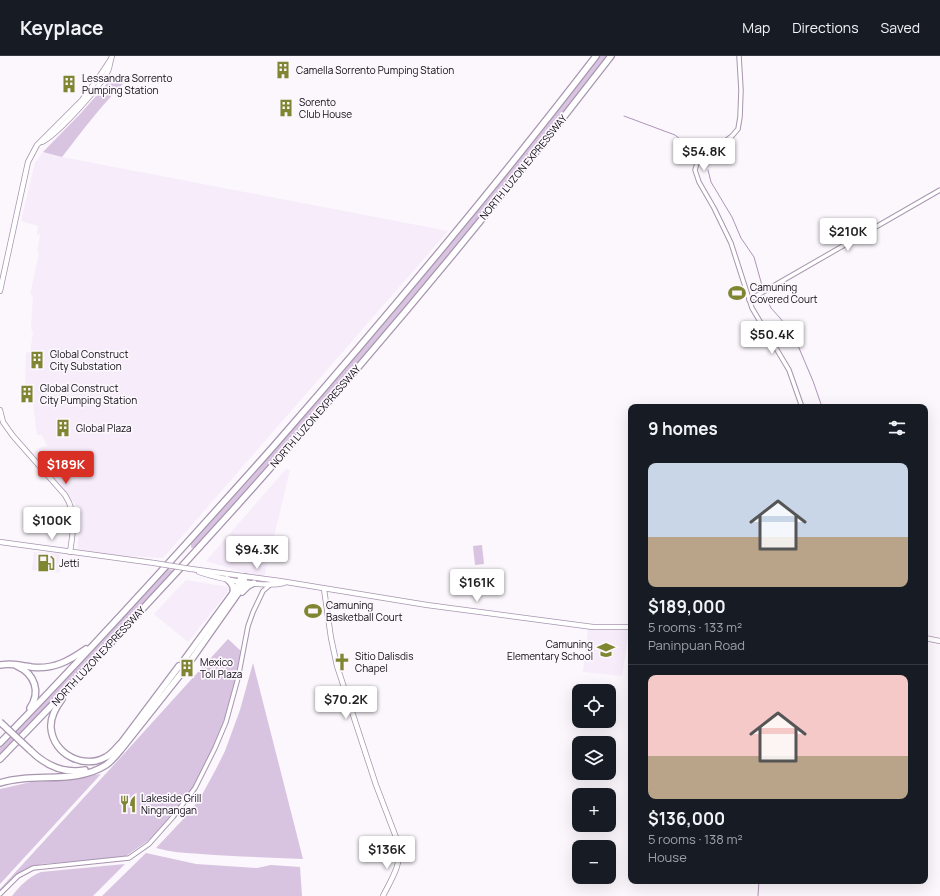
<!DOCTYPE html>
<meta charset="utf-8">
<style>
body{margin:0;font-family:Manrope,sans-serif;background:#242831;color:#f1f3f6;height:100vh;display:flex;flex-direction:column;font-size:15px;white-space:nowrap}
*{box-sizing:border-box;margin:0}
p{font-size:13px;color:#9ea1a6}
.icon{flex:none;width:22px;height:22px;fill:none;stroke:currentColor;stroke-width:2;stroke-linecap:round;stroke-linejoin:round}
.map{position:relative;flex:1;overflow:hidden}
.drawer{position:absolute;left:628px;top:348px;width:300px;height:480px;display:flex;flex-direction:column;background:#171b24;border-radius:8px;box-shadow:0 4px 16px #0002}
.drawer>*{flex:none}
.controls{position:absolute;left:572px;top:628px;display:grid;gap:8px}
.controls a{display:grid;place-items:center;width:44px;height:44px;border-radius:8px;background:#171b24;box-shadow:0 4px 16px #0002;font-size:20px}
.price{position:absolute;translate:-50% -34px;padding:0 9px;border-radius:4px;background:#fff;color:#222;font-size:13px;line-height:26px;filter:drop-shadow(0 1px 2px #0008)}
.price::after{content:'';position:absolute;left:50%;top:24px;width:12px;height:9px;margin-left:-6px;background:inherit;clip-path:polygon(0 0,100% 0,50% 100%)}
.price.active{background:#d93025;color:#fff}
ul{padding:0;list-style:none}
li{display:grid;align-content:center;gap:8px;height:212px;padding:0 20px}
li+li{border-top:1px solid #363941}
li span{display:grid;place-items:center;height:124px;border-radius:8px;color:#555}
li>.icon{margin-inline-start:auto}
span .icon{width:72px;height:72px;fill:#fffc;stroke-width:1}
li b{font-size:17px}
h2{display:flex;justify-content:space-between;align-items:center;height:48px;padding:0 20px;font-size:17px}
header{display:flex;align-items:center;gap:24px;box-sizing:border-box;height:56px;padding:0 20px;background:#171b24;border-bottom:1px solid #363941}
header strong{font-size:19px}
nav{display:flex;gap:22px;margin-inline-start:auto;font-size:14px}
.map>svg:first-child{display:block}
</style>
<header>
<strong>Keyplace</strong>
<nav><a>Map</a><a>Directions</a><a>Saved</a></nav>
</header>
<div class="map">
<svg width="940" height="840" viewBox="0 0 940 840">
<rect width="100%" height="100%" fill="#fbf7fd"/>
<!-- built -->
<g fill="#f6ecfa">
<path d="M43,96L62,101L448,175L163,502L108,499L78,493L79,461L76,449L33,397L41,391L47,390L42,379H37L32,340H23V334L25,331L26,296L30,297L33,276L31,272L33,239H30L39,197L37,196L40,179L37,178L38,170L21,165L35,107Z"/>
<path d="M286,413L290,414L264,522L206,505Z"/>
<path d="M34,496L60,497V517L32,514Z"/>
<path d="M186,524L228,531L229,534L188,586L154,558Z"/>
<path d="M588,571L629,574L622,620L583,616Z"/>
</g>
<!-- green -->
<g fill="#d8c3e0">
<path d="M600,0H608L458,189L295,380L196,491L192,492L191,491V487C334,331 470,167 600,0Z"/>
<path d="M111,23L127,24C103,47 83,74 62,101L43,96L81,57Z"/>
<path d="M482,489L484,508L475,509L473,490Z"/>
<path d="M167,513L176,514L114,581L0,700V690Z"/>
<path d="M228,583L242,596L239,617L224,667L217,686L196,728L169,763L149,784L126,800L93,804L42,808L31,811L21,817L0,838V833L111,712Z"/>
<path d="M253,607L303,803C269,801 235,801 201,798C186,797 170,796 156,792L190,756L203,737L216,713L225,695L240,654Z"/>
<path d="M101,718L0,828V733L31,726L63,724Z"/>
<path d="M146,797L196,808L257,812L271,809L300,811L302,840H102Z"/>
<path d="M125,808L93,840H12C20,830 28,821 41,816Z"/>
</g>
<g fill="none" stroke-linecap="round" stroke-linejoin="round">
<!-- stream -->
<g stroke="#ae94b8" stroke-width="1">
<path d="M624,60L675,79L680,83L696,103"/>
<path d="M708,114L711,126L732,161L741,182L754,201L763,233"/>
<path d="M765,240L771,252L780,262L793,278L813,325L822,351"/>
<path d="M758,840L759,825"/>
</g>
<!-- minor casing -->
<g stroke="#a895b0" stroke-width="5.5">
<g id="minor">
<path d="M739,0L741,34L740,61L738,73L732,80L697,107L695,114L699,126L714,152L731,187L752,252L789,314L802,351"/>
<path d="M749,244L940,134"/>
<path d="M0,838L18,820L33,812L129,802L149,788L173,761L195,732L215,692L226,666L238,622L248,570L253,556L263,535L271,528"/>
</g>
</g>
<!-- major casing -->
<g stroke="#a895b0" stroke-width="6">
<g id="major">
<path d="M42,86C58,78 100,31 108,15C110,11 110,5 112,0"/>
<path d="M0,235L28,106L37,89L82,44L101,18L111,3"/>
<path d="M0,354L3,366L13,380L65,439C77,457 73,476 70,496"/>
<path d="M0,486L154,507"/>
<path d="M191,513L280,525L427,549L593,571H631"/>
<path d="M199,516C220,523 263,532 284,527"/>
<path d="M324,533L331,582L337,610L376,729L399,789C402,808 391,824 383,840"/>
<path d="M925,582L940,585"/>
</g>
</g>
<!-- highway casing -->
<g stroke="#a895b0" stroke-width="8">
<g id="highway">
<path d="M227,523C232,527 235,531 233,537"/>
<path d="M242,536L248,530L254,527"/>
<path d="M184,604L236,533L240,525L241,521"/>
<path d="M189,607L241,533L245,521"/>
<path d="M0,609C11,607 20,609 31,611C53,614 69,605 86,593"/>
<path d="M17,610C35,618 41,636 30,652"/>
<path d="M62,643C56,651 50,661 51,672C53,698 84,714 106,701C112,698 116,692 120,688"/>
<path d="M0,687C94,591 184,491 273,391C384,264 493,134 596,0"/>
<path d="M119,690L179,610"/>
<path d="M30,694C45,709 63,718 85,714"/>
<path d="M0,703C216,481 422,246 611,0"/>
<path d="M0,727C34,716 75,729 106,709C113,704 118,697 123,691L184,614"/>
</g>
</g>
<!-- minor -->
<use href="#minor" stroke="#fff" stroke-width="3.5"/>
<!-- major -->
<use href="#major" stroke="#fff" stroke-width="4.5"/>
<!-- highway -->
<use href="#highway" stroke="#fff" stroke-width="5.5"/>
<!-- major-bridge casing -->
<g stroke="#a895b0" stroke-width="6" stroke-linecap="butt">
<path id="major-bridge" d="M154,507L191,513"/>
</g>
<!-- highway-bridge casing -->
<g stroke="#a895b0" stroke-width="8" stroke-linecap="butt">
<path id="highway-bridge" d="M0,666L30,694"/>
</g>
<!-- major-bridge -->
<use href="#major-bridge" stroke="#fff" stroke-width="4.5"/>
<!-- highway-bridge -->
<use href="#highway-bridge" stroke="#fff" stroke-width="5.5"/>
</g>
<!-- icons -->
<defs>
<g id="building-bare" transform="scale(1.38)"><path d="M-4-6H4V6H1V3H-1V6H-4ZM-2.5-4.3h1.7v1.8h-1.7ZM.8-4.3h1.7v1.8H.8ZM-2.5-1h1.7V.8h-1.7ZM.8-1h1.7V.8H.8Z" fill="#7f8531" stroke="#fbf7fd" stroke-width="2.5" paint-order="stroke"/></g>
<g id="stadium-bare" transform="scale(1.38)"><path d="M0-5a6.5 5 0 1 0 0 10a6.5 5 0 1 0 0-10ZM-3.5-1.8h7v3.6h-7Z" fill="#7f8531" stroke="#fbf7fd" stroke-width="2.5" paint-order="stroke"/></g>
<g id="fuel-bare" transform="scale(1.38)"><path d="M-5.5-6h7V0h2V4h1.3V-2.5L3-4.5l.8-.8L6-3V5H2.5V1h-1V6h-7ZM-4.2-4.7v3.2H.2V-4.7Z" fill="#7f8531" stroke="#fbf7fd" stroke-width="2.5" paint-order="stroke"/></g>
<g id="school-bare" transform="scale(1.38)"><path d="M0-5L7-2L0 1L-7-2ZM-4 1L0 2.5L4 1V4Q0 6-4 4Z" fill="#7f8531" stroke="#fbf7fd" stroke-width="2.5" paint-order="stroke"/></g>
<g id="church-bare" transform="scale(1.38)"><path d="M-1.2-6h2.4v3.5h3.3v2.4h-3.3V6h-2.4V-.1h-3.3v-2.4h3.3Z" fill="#7f8531" stroke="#fbf7fd" stroke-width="2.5" paint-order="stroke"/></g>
<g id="restaurant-bare" transform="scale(1.38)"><path d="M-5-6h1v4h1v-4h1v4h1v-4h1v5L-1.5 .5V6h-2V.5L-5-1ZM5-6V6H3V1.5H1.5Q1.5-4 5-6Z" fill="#7f8531" stroke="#fbf7fd" stroke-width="2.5" paint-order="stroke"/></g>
</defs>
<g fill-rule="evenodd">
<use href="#building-bare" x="283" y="14"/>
<use href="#building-bare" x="69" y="28"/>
<use href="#building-bare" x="286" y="52"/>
<use href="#stadium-bare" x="737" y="237"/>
<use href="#building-bare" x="37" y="304"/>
<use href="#building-bare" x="27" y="338"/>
<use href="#building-bare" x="63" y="372"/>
<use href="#fuel-bare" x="46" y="507"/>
<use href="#stadium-bare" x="313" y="555"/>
<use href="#school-bare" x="606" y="594"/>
<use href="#church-bare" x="342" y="606"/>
<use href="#building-bare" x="187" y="612"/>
<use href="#restaurant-bare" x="128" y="748"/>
</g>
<g text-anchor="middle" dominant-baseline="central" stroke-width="3.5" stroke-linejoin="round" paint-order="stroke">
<!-- poi labels -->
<g font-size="10" fill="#100913" stroke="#fbf7fd" text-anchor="start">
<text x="296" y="14">Camella Sorrento Pumping Station</text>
<text x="82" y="22">Lessandra Sorrento<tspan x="82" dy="12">Pumping Station</tspan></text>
<text x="299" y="46">Sorento<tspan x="299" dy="12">Club House</tspan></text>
<text x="750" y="231">Camuning<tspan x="750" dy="12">Covered Court</tspan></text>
<text x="50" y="298">Global Construct<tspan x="50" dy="12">City Substation</tspan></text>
<text x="40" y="332">Global Construct<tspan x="40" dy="12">City Pumping Station</tspan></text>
<text x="76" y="372">Global Plaza</text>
<text x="59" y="507">Jetti</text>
<text x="326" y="549">Camuning<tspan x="326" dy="12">Basketball Court</tspan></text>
<text x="593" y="588" text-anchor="end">Camuning<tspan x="593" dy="12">Elementary School</tspan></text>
<text x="355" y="600">Sitio Dalisdis<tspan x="355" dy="12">Chapel</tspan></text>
<text x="200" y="606">Mexico<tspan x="200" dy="12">Toll Plaza</tspan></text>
<text x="141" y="742">Lakeside Grill<tspan x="141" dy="12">Ningnangan</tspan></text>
</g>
<!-- street labels -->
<g font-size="10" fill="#100913" stroke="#fbf7fd">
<text transform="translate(523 111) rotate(-51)">NORTH LUZON EXPRESSWAY</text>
<text transform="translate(315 360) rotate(-49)">NORTH LUZON EXPRESSWAY</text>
<text transform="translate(98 600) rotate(-47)">NORTH LUZON EXPRESSWAY</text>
</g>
</g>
</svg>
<div class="controls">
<a><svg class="icon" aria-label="locate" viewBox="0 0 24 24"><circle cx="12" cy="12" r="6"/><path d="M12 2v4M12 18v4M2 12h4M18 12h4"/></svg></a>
<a><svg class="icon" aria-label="layers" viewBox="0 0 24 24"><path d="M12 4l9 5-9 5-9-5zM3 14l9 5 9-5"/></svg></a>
<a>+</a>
<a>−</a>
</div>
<b class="price" style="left:704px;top:116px">$54.8K</b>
<b class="price" style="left:848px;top:196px">$210K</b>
<b class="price" style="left:772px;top:299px">$50.4K</b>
<b class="price active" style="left:66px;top:429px">$189K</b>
<b class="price" style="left:52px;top:485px">$100K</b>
<b class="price" style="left:257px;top:514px">$94.3K</b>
<b class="price" style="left:477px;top:547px">$161K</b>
<b class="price" style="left:346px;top:664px">$70.2K</b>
<b class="price" style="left:387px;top:814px">$136K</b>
<section class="drawer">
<h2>9 homes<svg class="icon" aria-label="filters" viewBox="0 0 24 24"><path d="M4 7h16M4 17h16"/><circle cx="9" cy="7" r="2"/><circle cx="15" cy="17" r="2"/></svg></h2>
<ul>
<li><span style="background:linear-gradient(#c9d6e8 60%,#b9a48a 0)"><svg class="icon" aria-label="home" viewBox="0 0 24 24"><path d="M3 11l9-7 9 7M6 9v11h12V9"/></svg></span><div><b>$189,000</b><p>5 rooms · 133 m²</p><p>Paninpuan Road</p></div></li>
<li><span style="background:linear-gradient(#f6c9c9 65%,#b9a48a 0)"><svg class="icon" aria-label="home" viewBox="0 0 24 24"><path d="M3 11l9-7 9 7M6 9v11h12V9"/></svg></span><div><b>$136,000</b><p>5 rooms · 138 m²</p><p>House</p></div></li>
</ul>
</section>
</div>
